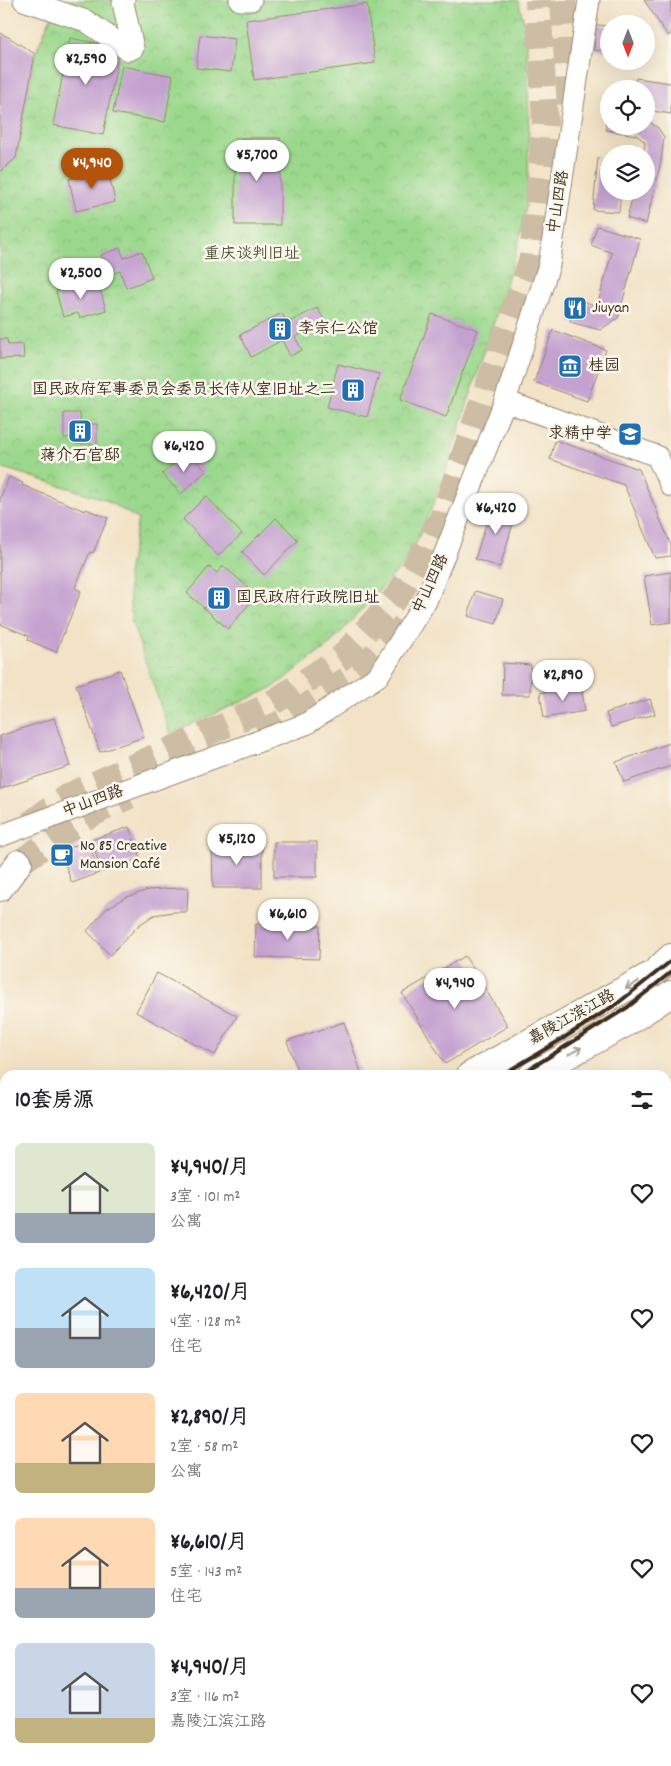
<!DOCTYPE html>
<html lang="zh">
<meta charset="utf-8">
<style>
body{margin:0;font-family:Dekko,"LXGW WenKai TC",sans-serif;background:#f6f6f6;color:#202124;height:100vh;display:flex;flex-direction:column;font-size:19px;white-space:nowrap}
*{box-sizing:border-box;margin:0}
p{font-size:16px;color:#757577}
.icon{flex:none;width:28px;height:28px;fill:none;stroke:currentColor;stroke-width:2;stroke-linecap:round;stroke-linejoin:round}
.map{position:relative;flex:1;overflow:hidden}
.sheet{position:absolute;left:0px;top:1070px;width:671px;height:696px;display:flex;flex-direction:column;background:#fff;border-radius:15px 15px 0 0;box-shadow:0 5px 20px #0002}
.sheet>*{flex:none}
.needle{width:32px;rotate:180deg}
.tools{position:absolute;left:600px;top:15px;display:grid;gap:10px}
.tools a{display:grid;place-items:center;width:55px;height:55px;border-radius:50%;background:#fff;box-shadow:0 5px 20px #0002;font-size:25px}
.price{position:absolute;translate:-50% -42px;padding:0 11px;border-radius:18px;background:#fff;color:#222;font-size:16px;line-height:32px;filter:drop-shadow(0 1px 2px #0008)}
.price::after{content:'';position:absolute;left:50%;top:30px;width:15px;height:11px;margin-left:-8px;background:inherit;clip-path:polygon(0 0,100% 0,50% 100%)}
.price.on{background:#b45309;color:#fff}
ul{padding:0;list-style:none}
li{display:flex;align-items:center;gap:15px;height:125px;padding:0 15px}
li span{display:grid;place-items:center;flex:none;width:140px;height:100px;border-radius:8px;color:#555}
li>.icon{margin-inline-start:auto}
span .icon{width:60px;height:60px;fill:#fffc;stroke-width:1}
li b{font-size:21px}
h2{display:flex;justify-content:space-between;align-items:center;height:60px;padding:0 15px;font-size:21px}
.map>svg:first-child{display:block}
</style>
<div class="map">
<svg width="671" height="1766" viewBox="0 0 671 1766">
<defs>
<pattern id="park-crowns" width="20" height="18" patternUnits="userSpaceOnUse" patternTransform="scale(1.25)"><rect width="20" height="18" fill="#9bd88d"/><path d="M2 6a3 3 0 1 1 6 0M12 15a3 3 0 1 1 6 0" fill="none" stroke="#86ba79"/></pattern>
<pattern id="water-rules" width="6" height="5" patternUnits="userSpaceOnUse" patternTransform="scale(1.25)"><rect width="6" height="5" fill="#52b5d1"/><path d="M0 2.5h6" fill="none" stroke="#4593a9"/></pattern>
</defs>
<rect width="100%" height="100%" fill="#fbf7ec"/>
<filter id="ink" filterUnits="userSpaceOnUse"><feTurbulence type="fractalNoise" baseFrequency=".02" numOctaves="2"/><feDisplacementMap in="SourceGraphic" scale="10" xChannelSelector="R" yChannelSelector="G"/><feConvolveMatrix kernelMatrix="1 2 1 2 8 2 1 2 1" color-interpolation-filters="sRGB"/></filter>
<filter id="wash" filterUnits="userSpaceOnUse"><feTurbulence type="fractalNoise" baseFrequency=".0096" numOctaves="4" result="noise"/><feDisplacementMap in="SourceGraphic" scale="20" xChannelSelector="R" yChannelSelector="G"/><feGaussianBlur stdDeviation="1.12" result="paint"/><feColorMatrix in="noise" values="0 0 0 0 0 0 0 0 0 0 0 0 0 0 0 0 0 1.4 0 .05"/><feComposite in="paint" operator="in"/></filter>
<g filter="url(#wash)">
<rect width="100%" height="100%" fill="#f2e2c6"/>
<!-- park -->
<path fill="url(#park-crowns)" stroke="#6b8156" d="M58,0H518L526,30L529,113L528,196L518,247L440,489L410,557L330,644L274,687L170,734L131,619L128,574L138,519L104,499L0,467V172L16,158L35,54Z"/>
<!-- water -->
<g fill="url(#water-rules)" stroke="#467078">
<path d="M671,1090V1734H666V1093Z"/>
<path d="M5,1308V1761H555L537,1766H0V1309Z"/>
</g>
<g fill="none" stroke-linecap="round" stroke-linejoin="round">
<!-- ferry -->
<g stroke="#435b5d" stroke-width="1" stroke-dasharray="6 5" stroke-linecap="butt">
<path d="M666,1444L671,1441"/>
<path d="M0,1672H5"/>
</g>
</g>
<g id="blocks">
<!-- building -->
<g fill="#c4a2d0">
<path d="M644,0H671V34L668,36Z"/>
<path d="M367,4L375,63L254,80L246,20Z"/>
<path d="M596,25L609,26V51L594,50Z"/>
<path d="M0,33L10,38L35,54L16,158L0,172Z"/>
<path d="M200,35L235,39L231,72L196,68Z"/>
<path d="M70,38L120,48L103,135L53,125Z"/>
<path d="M122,66L173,76L165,122L113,113Z"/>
<path d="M636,78L671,83V114L646,110V89H635Z"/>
<path d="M605,115L609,116V126H646V120L648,121L658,128L664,137L661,161L646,224L627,218L634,191H646V154H644L645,142L636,135L606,130Z"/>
<rect x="235" y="138" width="45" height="87"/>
<path d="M598,158L609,159V191H621L619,212L593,210Z"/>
<path d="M108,169L115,202L76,211L69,179Z"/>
<path d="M597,226L640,239L618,318L600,330L570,322L577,299L597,306L612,253L591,245Z"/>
<path d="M120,248L124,258L142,251L152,278L126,288L120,271L108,275L101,255Z"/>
<path d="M97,279L106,310L80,318L78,313L63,317L56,291Z"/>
<path d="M317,308L325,321L295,337L302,350L290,356L282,340L251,357L240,335L282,313L287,323Z"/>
<path d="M432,314L478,330L446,417L400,400Z"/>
<path d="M553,330L606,350L587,401L534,382Z"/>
<path d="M0,339H7L8,345L23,344L24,358L0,359Z"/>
<path d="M338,364L379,374L367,417L327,407Z"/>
<path d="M64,413H80V424H97V444H75V437L64,438Z"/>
<path d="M555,440L639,469L671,545V556L655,558L624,485L550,459Z"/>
<path d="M188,451L206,471L181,494L162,474Z"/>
<path d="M9,477L23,483L22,485L85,511L86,509L108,518L93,553L90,552L75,588L81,591L56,652L28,640L29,636L0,624V499Z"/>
<path d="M206,496L242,534L218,556L183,519Z"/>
<path d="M493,502L517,510L500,567L475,559Z"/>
<path d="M276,518L298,540L264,575L242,552Z"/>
<path d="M223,566L248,587L242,594L251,602L228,629L187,593L209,567L217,573Z"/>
<path d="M671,572V622L652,625L644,576Z"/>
<path d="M475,591L503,599L496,624L468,616Z"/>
<path d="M503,663L531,665L530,695H502Z"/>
<path d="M120,670L144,737L100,752L76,685Z"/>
<path d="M581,686L585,711L544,718L540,693Z"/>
<path d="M650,699L655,714L611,727L606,713Z"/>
<path d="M54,718L70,766L0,789V736Z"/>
<path d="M670,743L671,766L624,782L616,762Z"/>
<path d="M129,827L140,858L102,872L91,840Z"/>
<path d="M88,841L99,873L72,883L60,851Z"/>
<rect x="274" y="842" width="43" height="35"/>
<path d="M212,844H262V888H213Z"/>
<path d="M178,888H188L187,912H173L154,915L139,925L110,955L87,931L106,909L124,898L148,890Z"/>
<path d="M256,924L320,926L319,959L255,957Z"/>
<path d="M465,956L508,1026L445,1064L402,993Z"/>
<path d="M157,973L237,1016L215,1055L136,1012Z"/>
<path d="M344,1022L362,1075H299L287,1041Z"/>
</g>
</g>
</g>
<g filter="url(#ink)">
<use href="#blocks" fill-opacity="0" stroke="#968672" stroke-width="1"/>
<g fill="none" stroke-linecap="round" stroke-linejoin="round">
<!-- major-tunnel -->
<g stroke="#cdbda4" stroke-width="26" stroke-dasharray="26 13" stroke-linecap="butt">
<path d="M563,0L570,107"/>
<path d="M259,734L287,720L355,674L412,618"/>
<path d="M30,824L68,796L266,707L341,658L400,593L443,516L532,258L545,121L538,0"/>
<path d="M19,863L86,817L129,796"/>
</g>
<!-- minor casing -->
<g stroke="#968672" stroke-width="23">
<g id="minor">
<path d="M24,0L86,21L128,50L133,48L123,3L124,0"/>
<path d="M240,0H251"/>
<path d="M505,401L657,456L671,486"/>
<path d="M0,836L306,724L378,676L426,601L505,401L549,265L589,0"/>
</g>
</g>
<!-- major casing -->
<g stroke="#968672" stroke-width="28">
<g id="major">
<path d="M0,888L19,863"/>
<path d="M470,1075L654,973L671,957"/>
<path d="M532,1075L625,1024L671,994"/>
<path d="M0,1193L5,1192"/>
<path d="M0,1228H5"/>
</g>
</g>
<!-- minor -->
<use href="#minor" stroke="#fff" stroke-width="21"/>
<!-- major -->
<use href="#major" stroke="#fff" stroke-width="26"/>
<!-- rail -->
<g stroke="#3b2a1e" stroke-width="4">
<path d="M502,1075L562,1039L618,1003L671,961"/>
<path d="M520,1075L628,1007L671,972"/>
<path d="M0,1206H5"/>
<path d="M0,1216H5"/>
</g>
</g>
<!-- one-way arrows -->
<defs><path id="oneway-shaft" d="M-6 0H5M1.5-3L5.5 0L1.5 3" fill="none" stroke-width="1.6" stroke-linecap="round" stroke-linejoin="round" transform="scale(1.25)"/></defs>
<g stroke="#a79f9a">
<use href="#oneway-shaft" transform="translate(632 985) rotate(151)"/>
<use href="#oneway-shaft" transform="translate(575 1051) rotate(-29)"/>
</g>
</g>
<!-- icons -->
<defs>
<g id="restaurant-square" transform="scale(1.25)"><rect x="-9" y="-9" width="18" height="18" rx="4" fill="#1f6fb2" stroke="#fbf7ec"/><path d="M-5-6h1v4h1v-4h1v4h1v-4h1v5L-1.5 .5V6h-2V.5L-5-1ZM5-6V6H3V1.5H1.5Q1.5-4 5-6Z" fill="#fff"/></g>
<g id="building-square" transform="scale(1.25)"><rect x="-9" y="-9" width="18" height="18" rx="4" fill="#1f6fb2" stroke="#fbf7ec"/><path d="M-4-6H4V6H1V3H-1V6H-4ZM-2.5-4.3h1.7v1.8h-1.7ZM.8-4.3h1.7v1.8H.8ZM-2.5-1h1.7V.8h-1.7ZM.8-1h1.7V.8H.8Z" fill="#fff"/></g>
<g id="museum-square" transform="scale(1.25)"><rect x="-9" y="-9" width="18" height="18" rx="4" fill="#1f6fb2" stroke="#fbf7ec"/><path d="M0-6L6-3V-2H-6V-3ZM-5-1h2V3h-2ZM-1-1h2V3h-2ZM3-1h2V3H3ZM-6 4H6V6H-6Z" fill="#fff"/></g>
<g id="school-square" transform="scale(1.25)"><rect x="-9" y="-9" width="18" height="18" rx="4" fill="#1f6fb2" stroke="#fbf7ec"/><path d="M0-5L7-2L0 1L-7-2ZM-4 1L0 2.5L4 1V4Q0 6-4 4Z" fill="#fff"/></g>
<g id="cafe-square" transform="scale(1.25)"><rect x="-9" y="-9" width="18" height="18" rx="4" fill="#1f6fb2" stroke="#fbf7ec"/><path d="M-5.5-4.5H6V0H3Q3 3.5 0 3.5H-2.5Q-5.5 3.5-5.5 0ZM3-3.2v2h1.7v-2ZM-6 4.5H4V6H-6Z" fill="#fff"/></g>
</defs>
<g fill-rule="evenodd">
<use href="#restaurant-square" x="575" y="308"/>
<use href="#building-square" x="280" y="329"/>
<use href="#museum-square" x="570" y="366"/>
<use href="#building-square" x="353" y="390"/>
<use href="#building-square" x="80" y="431"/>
<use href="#school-square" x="630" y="434"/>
<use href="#building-square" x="219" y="598"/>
<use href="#cafe-square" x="62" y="855"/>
</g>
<g text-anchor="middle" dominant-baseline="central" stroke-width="5" stroke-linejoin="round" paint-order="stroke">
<!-- street labels -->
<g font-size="16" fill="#3b2a1e" stroke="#fbf7ec">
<text transform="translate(559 202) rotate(-81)">中山四路</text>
<text transform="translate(431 584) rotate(-65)">中山四路</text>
<text transform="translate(93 802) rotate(-20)">中山四路</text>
<text transform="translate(572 1018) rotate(-29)">嘉陵江滨江路</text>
</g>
<!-- park labels -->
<g font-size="16" fill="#53563a" stroke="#fbf7ec">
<text x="252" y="254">重庆谈判旧址</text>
</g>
<!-- poi labels -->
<g font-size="16" fill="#3b2a1e" stroke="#fbf7ec" text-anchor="start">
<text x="592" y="308">Jiuyan</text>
<text x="298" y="329">李宗仁公馆</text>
<text x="588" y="366">桂园</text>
<text x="336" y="390" text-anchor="end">国民政府军事委员会委员长侍从室旧址之二</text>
<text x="612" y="434" text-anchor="end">求精中学</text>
<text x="80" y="456" text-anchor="middle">蒋介石官邸</text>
<text x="236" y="598">国民政府行政院旧址</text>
<text x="80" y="846">No 85 Creative<tspan x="80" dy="18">Mansion Café</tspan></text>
</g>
</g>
</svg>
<div class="tools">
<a><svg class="needle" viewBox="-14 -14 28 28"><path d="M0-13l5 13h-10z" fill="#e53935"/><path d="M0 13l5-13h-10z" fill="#757577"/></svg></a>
<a><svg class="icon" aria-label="locate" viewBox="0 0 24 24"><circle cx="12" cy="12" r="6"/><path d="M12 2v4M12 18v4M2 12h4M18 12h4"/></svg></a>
<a><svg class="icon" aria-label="layers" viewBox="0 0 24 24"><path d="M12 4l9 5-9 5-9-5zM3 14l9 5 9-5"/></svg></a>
</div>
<b class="price" style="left:86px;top:86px">¥2,590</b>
<b class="price" style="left:257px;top:182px">¥5,700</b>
<b class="price on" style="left:92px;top:190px">¥4,940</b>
<b class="price" style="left:81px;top:300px">¥2,500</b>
<b class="price" style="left:184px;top:473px">¥6,420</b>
<b class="price" style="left:496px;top:535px">¥6,420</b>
<b class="price" style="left:563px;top:702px">¥2,890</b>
<b class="price" style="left:237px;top:866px">¥5,120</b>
<b class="price" style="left:288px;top:941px">¥6,610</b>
<b class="price" style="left:455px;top:1010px">¥4,940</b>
<section class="sheet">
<h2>10套房源<svg class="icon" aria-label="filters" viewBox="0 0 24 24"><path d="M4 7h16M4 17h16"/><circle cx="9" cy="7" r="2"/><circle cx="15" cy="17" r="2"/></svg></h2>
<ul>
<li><span style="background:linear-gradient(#dfe7d0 70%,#9aa5b1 0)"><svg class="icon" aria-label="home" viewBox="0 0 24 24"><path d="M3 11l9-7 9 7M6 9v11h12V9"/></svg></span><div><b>¥4,940/月</b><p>3室 · 101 m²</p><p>公寓</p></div><svg class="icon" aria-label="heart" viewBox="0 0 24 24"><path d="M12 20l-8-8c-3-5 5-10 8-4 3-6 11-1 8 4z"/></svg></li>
<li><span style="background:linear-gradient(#bfe0f5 60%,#9aa5b1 0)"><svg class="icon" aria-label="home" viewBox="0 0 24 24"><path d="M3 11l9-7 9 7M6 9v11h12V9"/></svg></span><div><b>¥6,420/月</b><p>4室 · 128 m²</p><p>住宅</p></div><svg class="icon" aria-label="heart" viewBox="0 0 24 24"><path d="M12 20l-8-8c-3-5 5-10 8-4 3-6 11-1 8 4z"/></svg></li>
<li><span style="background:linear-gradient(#ffd9b3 70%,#c2b280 0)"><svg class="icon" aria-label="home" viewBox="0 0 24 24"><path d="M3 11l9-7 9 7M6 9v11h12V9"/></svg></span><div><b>¥2,890/月</b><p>2室 · 58 m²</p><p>公寓</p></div><svg class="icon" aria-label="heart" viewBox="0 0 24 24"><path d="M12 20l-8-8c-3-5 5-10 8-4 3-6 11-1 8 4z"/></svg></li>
<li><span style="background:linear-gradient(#ffd9b3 70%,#9aa5b1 0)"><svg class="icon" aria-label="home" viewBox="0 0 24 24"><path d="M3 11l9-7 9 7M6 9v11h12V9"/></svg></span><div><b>¥6,610/月</b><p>5室 · 143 m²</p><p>住宅</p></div><svg class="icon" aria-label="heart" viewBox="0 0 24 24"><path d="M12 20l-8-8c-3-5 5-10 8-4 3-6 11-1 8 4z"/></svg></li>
<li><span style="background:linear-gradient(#c9d6e8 75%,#c2b280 0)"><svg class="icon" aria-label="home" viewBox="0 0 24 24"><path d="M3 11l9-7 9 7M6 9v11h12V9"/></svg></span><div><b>¥4,940/月</b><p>3室 · 116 m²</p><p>嘉陵江滨江路</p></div><svg class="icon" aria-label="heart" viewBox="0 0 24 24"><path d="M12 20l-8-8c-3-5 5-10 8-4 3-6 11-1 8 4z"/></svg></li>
</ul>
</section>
</div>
